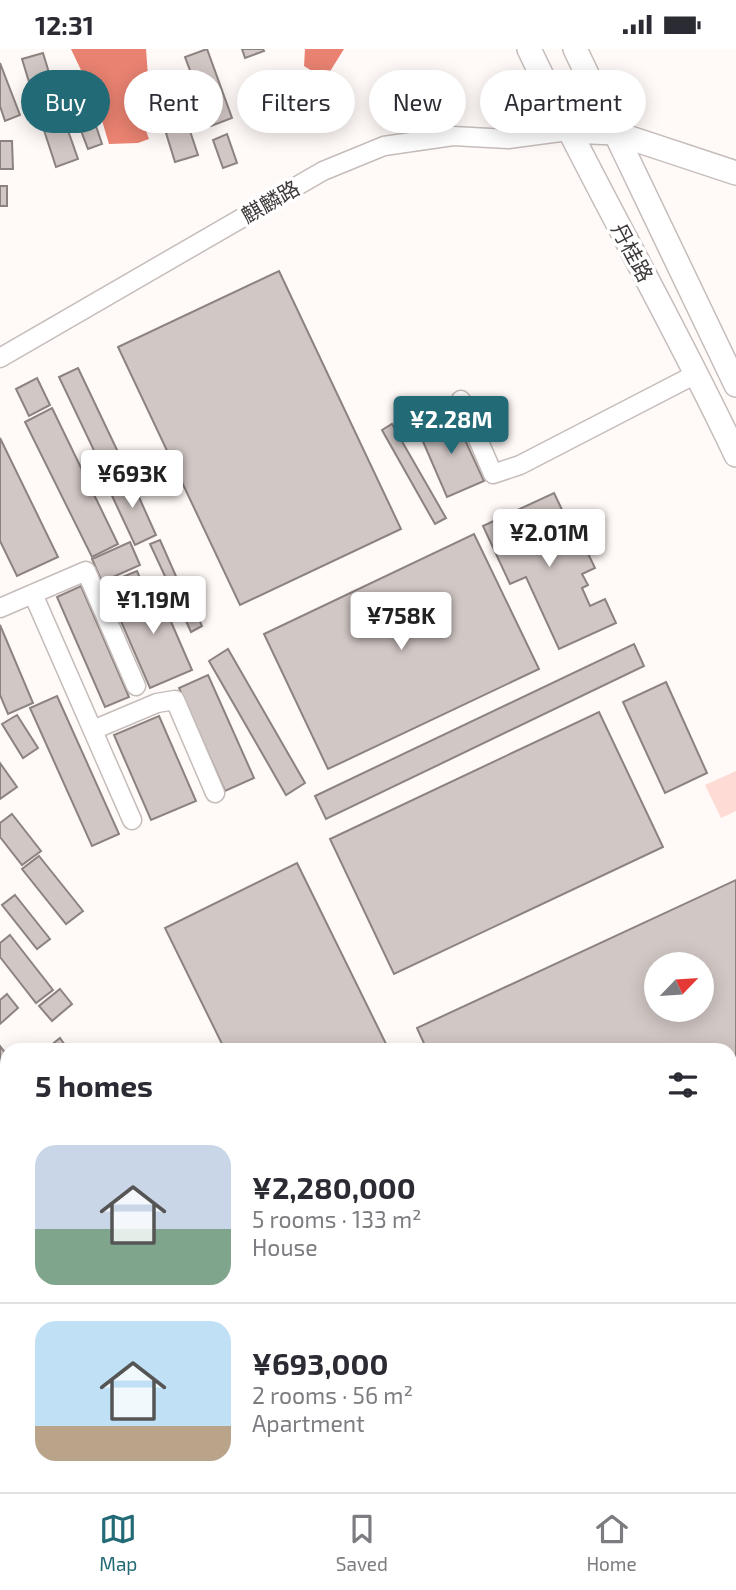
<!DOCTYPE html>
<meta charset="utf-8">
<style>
body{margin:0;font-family:"Exo 2","Noto Sans SC",sans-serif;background:#f7f7f7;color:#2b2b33;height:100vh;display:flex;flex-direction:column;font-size:26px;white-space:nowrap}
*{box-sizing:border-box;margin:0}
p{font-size:23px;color:#7c7c81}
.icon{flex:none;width:38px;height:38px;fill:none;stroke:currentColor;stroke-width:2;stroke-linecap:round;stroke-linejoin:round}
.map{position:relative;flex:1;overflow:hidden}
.sheet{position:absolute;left:0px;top:994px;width:737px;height:450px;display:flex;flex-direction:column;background:#fff;border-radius:21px 21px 0 0;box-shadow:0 4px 18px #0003}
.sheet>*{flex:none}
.banner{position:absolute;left:21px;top:21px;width:695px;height:63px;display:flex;gap:14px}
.needle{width:46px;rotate:65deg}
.controls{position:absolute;left:644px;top:903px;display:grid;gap:14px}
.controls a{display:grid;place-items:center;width:70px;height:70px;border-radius:50%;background:#fff;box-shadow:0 4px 18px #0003;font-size:35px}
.price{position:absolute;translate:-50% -60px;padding:0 16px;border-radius:7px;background:#fff;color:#222;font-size:23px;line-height:46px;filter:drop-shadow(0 2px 4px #0008)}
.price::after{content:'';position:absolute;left:50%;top:42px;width:21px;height:16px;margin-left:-10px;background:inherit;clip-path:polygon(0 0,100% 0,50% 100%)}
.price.current{background:#226a76;color:#fff}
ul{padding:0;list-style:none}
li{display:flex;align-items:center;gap:21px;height:175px;padding:0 35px}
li+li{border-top:2px solid #e1e1e2}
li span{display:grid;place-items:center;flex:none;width:196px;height:140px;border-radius:21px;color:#555}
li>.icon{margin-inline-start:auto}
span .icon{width:84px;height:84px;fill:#fffc;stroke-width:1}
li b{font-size:30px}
h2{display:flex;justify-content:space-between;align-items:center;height:84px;padding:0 35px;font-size:30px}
.tag{padding:0 24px;border-radius:32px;background:#fff;box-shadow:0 4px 18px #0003;font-size:24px;line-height:63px}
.tag.current{background:#226a76;color:#fff}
.status{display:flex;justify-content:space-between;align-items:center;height:49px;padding:0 35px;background:#fff;direction:ltr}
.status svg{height:19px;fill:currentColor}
.tab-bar{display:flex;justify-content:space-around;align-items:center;height:98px;border-top:2px solid #e1e1e2;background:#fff;font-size:19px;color:#7c7c81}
.tab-bar a{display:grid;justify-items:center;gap:4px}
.tab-bar .current{color:#226a76}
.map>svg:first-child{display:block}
</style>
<div class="status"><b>12:31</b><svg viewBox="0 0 49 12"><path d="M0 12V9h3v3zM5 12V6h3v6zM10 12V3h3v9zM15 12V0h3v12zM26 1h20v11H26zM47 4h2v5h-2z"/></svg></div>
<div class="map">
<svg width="736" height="1443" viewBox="0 0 736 1443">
<rect width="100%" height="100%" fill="#fff9f7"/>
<!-- green -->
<path fill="#fedbd4" d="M736,722V762L721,769L705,736Z"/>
<!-- water -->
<g fill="#e98271">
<path d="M71,0H146L150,54L138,59L149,90L138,94L109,95L97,55Z"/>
<path d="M305,0H344L329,24L312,22L304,17Z"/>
</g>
<!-- building -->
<g fill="#d1c7c5" stroke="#8c8381" stroke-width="2" fill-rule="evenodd">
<path d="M207,0L232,69L211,77L185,8Z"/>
<path d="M242,0H263L264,2L245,9Z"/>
<path d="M43,4L58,53L37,59L22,10Z"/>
<path d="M0,14L20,66L5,72L0,57Z"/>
<path d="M175,41L185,68L167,74L157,48Z"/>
<path d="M85,46L93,68L78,73L71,51Z"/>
<path d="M59,56L78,110L56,118L38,63Z"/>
<path d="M95,74L102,95L88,100L80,79Z"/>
<path d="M188,76L198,106L175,113L166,84Z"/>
<path d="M227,85L237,114L223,119L213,91Z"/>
<path d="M0,92H12L13,120H0Z"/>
<rect x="0" y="137" width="7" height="20"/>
<path d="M279,222L401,480L240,556L118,298Z"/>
<path d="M78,319L128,424L109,433L59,328Z"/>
<path d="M37,329L50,356L29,367L16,340Z"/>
<path d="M52,359L118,495L92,508L25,373Z"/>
<path d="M421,359L427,372L401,384L395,371Z"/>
<path d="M453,365L484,432L447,448L418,381Z"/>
<path d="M392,375L446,469L435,475L382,381Z"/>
<path d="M0,389L58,508L17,527L0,492Z"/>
<path d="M129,426L156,486L135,496L107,436Z"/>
<path d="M554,444L566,469L552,476L560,492L566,490L570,500L583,494L595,519L582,525L588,536L582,539L590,557L605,550L616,574L559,600L526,528L510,535L483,477Z"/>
<path d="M474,485L539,620L328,720L264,585Z"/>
<path d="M160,491L179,534L170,538L150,495Z"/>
<path d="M130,493L140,516L102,533L92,510Z"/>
<path d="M137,522L144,539L123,549L115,531Z"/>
<path d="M155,536L192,621L150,639L113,554Z"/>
<path d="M81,537L129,648L105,658L57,548Z"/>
<path d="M189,549L202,577L191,583L178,554Z"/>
<path d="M0,576L33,654L8,665L0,646Z"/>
<path d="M634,595L644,617L326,770L315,747Z"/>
<path d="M228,600L305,734L286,746L209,612Z"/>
<path d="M208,626L254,729L225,742L179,639Z"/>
<path d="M666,633L707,724L665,744L623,653Z"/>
<path d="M57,647L119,785L92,797L30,659Z"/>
<path d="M599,663L663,798L394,925L330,790Z"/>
<path d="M17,666L38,699L23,709L2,675Z"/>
<path d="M159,667L196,752L151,771L114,686Z"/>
<path d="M0,714L17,738L0,750Z"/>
<path d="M12,765L41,802L22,816L0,788V774Z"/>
<path d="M39,807L83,862L66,875L22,820Z"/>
<path d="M297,814L389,1001H225L165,879Z"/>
<path d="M736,831V1055L730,1058V1001H427L417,979ZM656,915H702V961H656Z"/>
<path d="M15,846L50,890L37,900L2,856Z"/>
<path d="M10,886L53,941L36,954L0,908V894Z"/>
<path d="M60,940L72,955L52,972L39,957Z"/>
<path d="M7,945L18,959L0,975V951Z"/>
<path d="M60,989L67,999L64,1001H45Z"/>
<path d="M0,997L7,1006V1013L0,1018Z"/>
<path d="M7,1050V1076L0,1061V1053Z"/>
<path d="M2,1073L7,1083V1150L0,1135Z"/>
<path d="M736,1098V1203L730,1190V1101Z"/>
<path d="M5,1277L7,1309L0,1311V1278Z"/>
<path d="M730,1286L736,1299V1408L730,1411Z"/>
<path d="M736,1421V1443H734L730,1424Z"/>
<path d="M141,1437H189L192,1443H145Z"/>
<path d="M210,1437H254L257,1443H213Z"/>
<path d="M545,1437H597L600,1443H548Z"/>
<path d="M634,1437H677L664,1443H636Z"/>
</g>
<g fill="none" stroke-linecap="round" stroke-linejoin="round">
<!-- minor casing -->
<g stroke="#c6bdbb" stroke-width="21">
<g id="minor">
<path d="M0,309L323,122L384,97L453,87L508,90L568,82"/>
<path d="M461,351L493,425L520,416L698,324"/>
<path d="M33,545L132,771"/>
<path d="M0,559L86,522L136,637"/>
<path d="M93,681L157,654L175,651L215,744"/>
<path d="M262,1437L265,1443"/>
<path d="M378,1437L381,1443"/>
</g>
</g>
<!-- major casing -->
<g stroke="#c6bdbb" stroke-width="26">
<g id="major">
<path d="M529,0C594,137 671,268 736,406"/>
<path d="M575,0L736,336"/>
<path d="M568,82L615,84L736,124"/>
</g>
</g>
<!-- minor -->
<use href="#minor" stroke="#fff" stroke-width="18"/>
<!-- major -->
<use href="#major" stroke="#fff" stroke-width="23"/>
</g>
<g text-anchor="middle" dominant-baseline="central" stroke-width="7" stroke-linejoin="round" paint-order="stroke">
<!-- street labels -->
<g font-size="21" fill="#3d3a39" stroke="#fff">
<text transform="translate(270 152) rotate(-30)">麒麟路</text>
<text transform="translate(633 203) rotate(62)">丹桂路</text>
</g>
</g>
</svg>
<div class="controls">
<a><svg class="needle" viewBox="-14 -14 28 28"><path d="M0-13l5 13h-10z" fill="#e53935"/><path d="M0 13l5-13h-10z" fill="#7c7c81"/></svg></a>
</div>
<b class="price current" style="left:451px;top:407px">¥2.28M</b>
<b class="price" style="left:132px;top:461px">¥693K</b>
<b class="price" style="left:549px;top:520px">¥2.01M</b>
<b class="price" style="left:153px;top:587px">¥1.19M</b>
<b class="price" style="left:401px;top:603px">¥758K</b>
<div class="banner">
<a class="tag current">Buy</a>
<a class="tag">Rent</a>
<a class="tag">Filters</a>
<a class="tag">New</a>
<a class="tag">Apartment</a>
</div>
<section class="sheet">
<h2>5 homes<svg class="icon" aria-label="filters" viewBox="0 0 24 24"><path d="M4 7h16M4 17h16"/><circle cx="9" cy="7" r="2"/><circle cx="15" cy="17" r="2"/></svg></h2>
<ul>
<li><span style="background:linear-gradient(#c9d6e8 60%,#7fa58c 0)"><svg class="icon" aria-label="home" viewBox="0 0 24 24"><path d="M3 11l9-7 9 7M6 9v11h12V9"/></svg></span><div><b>¥2,280,000</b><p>5 rooms · 133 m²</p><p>House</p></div></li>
<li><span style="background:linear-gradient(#bfe0f5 75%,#b9a48a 0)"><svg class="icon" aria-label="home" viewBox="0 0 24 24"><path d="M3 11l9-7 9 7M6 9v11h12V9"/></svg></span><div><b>¥693,000</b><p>2 rooms · 56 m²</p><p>Apartment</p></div></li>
</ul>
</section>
</div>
<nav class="tab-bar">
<a class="current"><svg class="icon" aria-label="map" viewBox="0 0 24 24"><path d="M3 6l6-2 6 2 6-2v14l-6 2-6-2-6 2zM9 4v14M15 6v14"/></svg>Map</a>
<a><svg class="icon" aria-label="saved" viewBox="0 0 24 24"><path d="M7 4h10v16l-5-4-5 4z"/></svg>Saved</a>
<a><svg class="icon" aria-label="home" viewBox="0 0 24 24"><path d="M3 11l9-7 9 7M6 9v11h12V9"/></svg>Home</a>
</nav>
